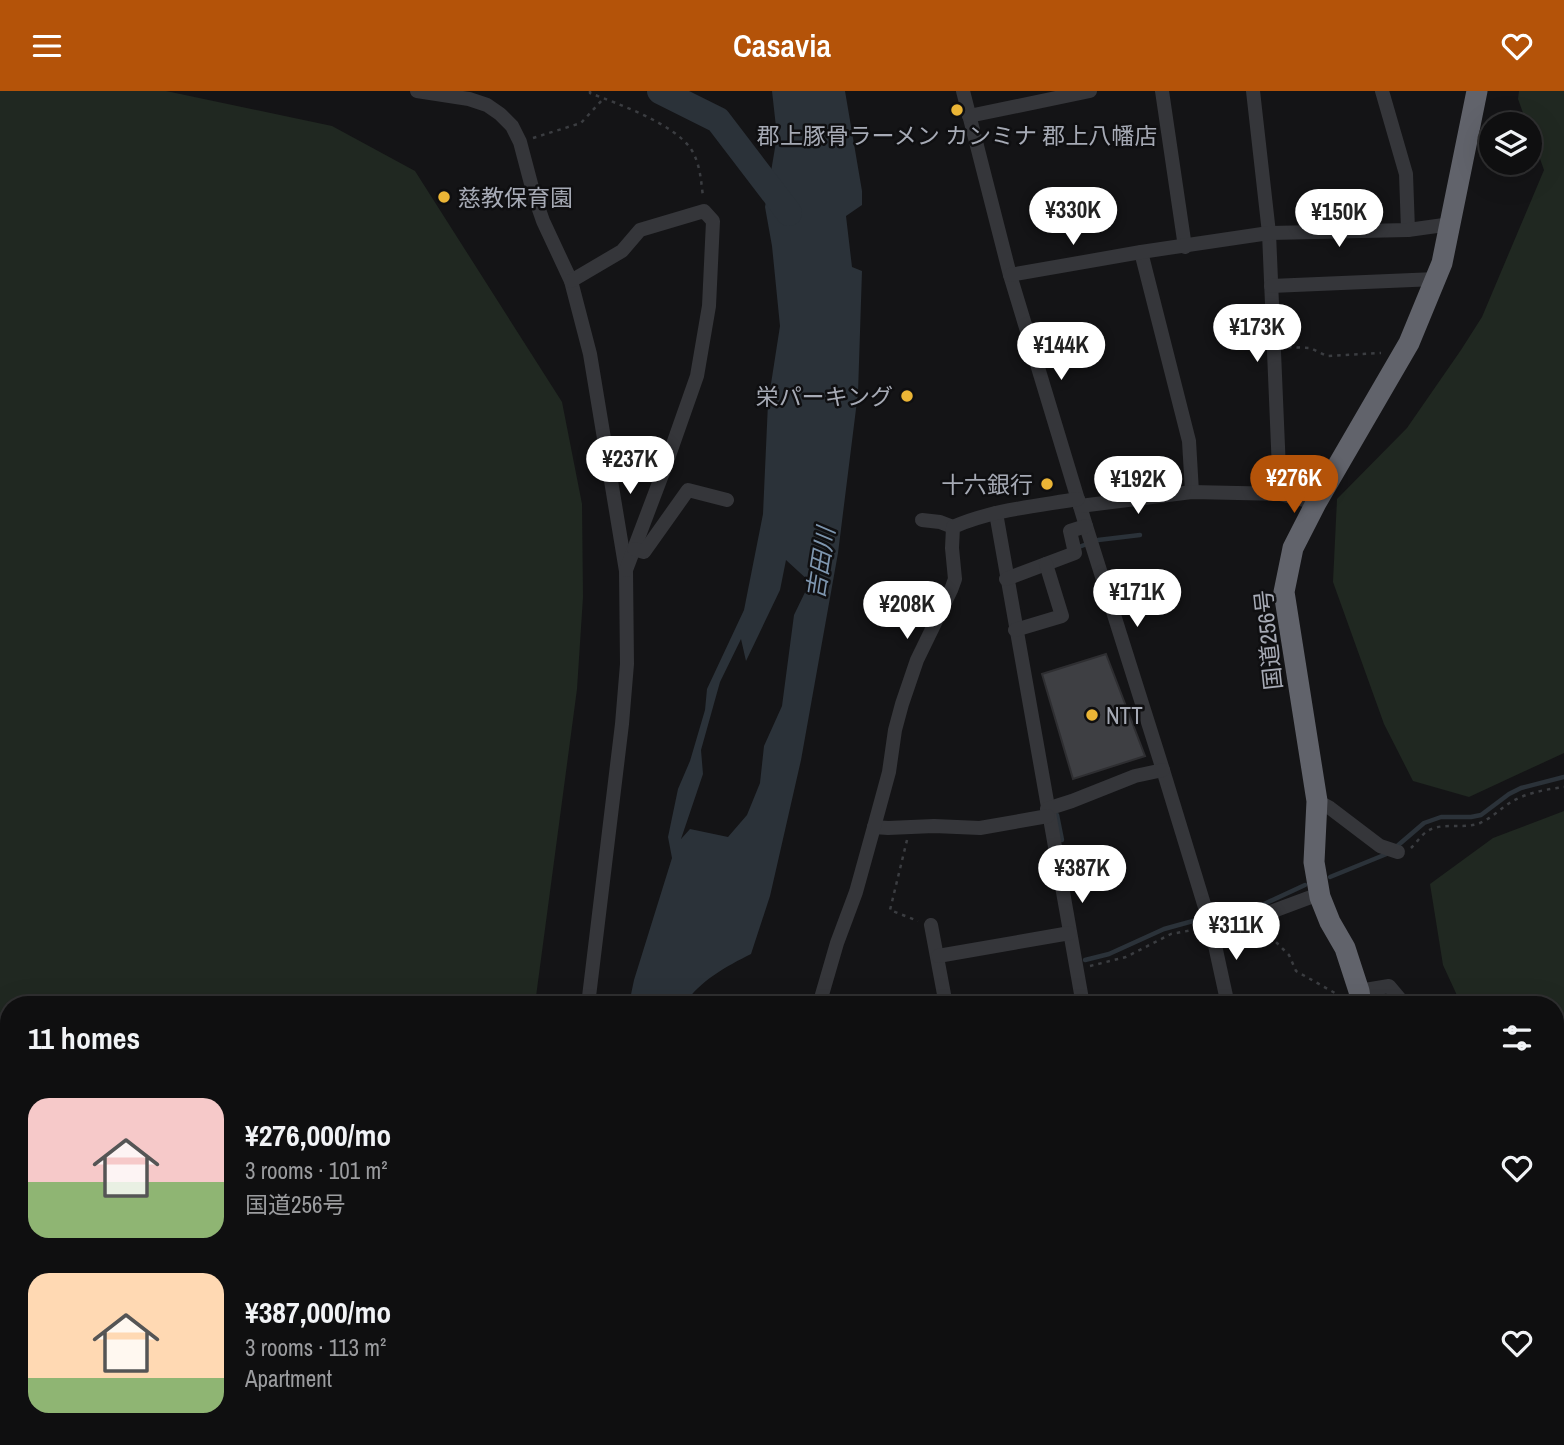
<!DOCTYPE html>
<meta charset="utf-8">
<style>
body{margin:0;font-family:"Archivo Narrow","Noto Sans JP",sans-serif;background:#1d1d1e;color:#f1f3f6;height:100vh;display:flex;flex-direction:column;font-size:26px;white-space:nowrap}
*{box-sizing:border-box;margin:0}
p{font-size:23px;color:#9b9c9f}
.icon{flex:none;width:38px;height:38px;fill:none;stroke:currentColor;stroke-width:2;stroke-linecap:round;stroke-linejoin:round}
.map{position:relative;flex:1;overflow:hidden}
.side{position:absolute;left:0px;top:905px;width:1564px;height:450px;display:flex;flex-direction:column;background:#0f0f10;border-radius:28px 28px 0 0;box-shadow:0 7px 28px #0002,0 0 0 2px #2f2f30}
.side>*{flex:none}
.tools{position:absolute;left:1479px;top:21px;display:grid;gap:14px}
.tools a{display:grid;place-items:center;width:63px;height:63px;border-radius:50%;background:#0f0f10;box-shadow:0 7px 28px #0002,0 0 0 2px #2f2f30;font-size:35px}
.price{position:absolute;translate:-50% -60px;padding:0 16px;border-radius:24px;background:#fff;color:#222;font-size:23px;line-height:46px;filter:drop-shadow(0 2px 4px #0008)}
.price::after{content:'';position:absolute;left:50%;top:42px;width:21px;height:16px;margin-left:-10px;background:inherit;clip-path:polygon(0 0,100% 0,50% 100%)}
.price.current{background:#b45309;color:#fff}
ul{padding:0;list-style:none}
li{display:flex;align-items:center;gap:21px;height:175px;padding:0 28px}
li span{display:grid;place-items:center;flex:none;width:196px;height:140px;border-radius:21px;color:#555}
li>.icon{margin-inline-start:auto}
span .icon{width:84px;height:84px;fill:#fffc;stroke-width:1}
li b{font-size:30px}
h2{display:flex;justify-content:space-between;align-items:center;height:84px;padding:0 28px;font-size:30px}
header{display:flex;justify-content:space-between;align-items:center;height:91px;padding:0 28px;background:#b45309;color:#fff;font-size:32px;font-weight:600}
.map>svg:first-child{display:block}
</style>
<header><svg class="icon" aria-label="menu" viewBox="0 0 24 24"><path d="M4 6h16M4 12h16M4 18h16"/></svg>Casavia<svg class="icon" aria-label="heart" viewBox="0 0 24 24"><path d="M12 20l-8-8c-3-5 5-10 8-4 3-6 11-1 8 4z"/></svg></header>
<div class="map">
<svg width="1564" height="1354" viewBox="0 0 1564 1354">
<rect width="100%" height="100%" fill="#141416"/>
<!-- green -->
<g fill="#202821">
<path d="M0,0H166L332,35L415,80L562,311L582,413L583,506L577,598L535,913L9,914V1346H333L329,1354H0Z"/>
<path d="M1519,0H1564V662L1469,706L1413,690L1384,633L1333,491L1337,408L1407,337L1461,259L1482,226L1544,79L1530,40V33H1527L1518,8Z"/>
<path d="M1564,720V1228L1556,1211V914L1461,913L1443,874L1430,793L1493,747Z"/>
<path d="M743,1346H987L985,1353L982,1354H741Z"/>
</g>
<!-- water -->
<g fill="#2b3239" fill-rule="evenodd">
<path d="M772,0H845L862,100V114L846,125L852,176L862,180L858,302L838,462L801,669L770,805L751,863C727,875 699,890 685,913H629L634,889L672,767L668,746L678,698L690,670L705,619L707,598L744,519L763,423L768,312L780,235L772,155L765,116L777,45ZM786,469L810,491L794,524L782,615L764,655L760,692L747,724L728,746L690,738L681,748L703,683L701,659L720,591L741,548L746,570L780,499Z"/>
<path d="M507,1346H588L585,1354H505Z"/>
</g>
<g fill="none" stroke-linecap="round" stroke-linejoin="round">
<!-- stream -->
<g stroke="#2b3239" stroke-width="4.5">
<path d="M1076,457L1098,449L1140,444"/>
<path d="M1057,724L1062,749"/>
<path d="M1396,756L1424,732L1441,726H1471L1481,724L1509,703L1521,697L1564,686"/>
<path d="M1330,786L1389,762"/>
<path d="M1220,824L1264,813L1305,794"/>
<path d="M1085,869L1109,863L1164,838L1193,830"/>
</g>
<!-- river -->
<path stroke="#2b3239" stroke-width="26" d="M660,0L718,29L789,122"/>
</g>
<!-- building -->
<path fill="#3e3f43" stroke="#2e2e31" stroke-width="2" d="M1106,563L1145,665L1073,688L1042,583Z"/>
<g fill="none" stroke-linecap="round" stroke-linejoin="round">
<!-- path -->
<g stroke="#3b3d41" stroke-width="2.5" stroke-dasharray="3.5 5" stroke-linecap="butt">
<path d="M590,0V2C618,13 673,32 691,58C700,72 701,89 703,106"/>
<path d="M533,47L581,32L604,7"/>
<path d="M1288,256L1310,257L1327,265L1381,262"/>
<path d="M907,749L890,819L918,830"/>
<path d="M1411,757C1416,752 1421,745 1426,741C1441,730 1463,739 1480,732C1492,727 1501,717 1511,711C1526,702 1547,698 1564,696"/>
<path d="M1264,839L1289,864L1296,880L1342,906"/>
<path d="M1090,875L1126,866L1171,843L1198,838"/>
<path d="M842,1346L843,1354"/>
<path d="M760,1354L761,1346"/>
</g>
<!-- minor -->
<g stroke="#35363a" stroke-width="14">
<path d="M417,0L469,8L487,14L500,23L512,35L520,51L534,104L543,130L571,190L590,263L626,480L627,573L622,633L588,914"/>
<path d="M963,0L1010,184L1086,435L1163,679L1211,836L1228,914"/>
<path d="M1162,0L1185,156"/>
<path d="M1253,0L1269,142L1280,403"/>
<path d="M1382,0L1406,83L1408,139"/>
<path d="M969,25L1090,0"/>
<path d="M1141,161L1189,350L1192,401"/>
<path d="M1010,184L1141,161L1269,142L1408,139L1451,133"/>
<path d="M571,190L622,160L640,139L704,120L713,130L709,215L697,285L665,376L626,479"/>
<path d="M1271,195L1436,188"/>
<path d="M1080,415L1192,401L1280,403L1316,412"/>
<path d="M996,422L1083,914"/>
<path d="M922,429L940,431L953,436"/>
<path d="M634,458L644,461L688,399L727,409"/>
<path d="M1006,488L1075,462L1070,440L1086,435"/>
<path d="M1015,539L1062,525L1046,473"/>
<path d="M1317,710L1330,717L1380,755L1398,761"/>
<path d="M1047,718L1072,710L1135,685L1163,679"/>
<path d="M874,736L888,737L934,735L980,737L1048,725"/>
<path d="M931,834L946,914"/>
<path d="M1211,836L1260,825L1319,803"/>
<path d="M938,865L1070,842"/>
<path d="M1359,900L1389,895L1405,914"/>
<path d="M819,914L837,852L856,801L874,736L889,681L895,639L902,613L917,569L951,499L955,488L952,457L953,436C991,419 1037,415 1078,408"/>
<path d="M1058,914L1082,909"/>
<path d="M1556,1289L1564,1310"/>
<path d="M1005,1346L1015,1354"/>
<path d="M1160,1346L1161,1354"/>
<path d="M1308,1346L1310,1354"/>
<path d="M445,1354L448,1346"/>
<path d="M635,1354L637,1346"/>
<path d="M1051,1354L1105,1346"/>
</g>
<!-- highway -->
<g stroke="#61636b" stroke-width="21">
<path d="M1361,914L1359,900L1345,857L1330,831L1320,806L1314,771L1317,710L1284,501L1293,457L1316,412L1409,252L1442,172L1477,0"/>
<path d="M1439,1346L1441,1354"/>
</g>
</g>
<!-- markers -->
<g fill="#ebb536" stroke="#0f0f11" stroke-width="2.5">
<circle cx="957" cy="19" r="7"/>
<circle cx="444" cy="106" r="7"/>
<circle cx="907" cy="305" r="7"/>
<circle cx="1047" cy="393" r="7"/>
<circle cx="1092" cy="624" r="7"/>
</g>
<g text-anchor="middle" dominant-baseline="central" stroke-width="5" stroke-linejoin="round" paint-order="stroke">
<!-- poi labels -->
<g font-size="23" fill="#a6aab5" stroke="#0f0f11" text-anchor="start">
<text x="957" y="44" text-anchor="middle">郡上豚骨ラーメン カンミナ 郡上八幡店</text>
<text x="458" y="106">慈教保育園</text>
<text x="893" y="305" text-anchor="end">栄パーキング</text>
<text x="1033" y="393" text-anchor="end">十六銀行</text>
<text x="1106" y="624">NTT</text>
</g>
<!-- street labels -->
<g font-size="23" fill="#a6aab5" stroke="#0f0f11">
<text transform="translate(1268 549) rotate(-96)">国道256号</text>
</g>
<!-- water labels -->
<g font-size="24" font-style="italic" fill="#7e96af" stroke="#0f0f11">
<text transform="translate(820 472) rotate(-81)">吉田川</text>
</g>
</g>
</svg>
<div class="tools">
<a><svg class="icon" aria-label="layers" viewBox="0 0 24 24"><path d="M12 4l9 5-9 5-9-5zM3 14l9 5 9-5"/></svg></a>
</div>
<b class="price" style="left:1073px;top:156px">¥330K</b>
<b class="price" style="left:1339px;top:158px">¥150K</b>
<b class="price" style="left:1257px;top:273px">¥173K</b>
<b class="price" style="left:1061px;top:291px">¥144K</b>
<b class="price" style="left:630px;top:405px">¥237K</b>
<b class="price current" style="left:1294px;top:424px">¥276K</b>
<b class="price" style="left:1138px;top:425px">¥192K</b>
<b class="price" style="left:1137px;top:538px">¥171K</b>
<b class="price" style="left:907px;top:550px">¥208K</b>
<b class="price" style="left:1082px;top:814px">¥387K</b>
<b class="price" style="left:1236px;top:871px">¥311K</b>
<section class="side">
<h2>11 homes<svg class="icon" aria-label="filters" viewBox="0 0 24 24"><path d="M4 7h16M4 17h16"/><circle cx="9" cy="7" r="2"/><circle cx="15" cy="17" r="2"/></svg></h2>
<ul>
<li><span style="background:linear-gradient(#f6c9c9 60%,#8fb573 0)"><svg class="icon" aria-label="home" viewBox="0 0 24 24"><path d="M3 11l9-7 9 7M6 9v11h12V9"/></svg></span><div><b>¥276,000/mo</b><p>3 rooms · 101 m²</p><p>国道256号</p></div><svg class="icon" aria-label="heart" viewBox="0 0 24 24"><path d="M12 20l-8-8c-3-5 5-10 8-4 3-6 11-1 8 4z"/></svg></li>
<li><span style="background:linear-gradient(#ffd9b3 75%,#8fb573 0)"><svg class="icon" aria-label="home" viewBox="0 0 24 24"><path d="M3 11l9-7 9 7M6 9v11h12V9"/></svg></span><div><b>¥387,000/mo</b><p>3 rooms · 113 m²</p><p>Apartment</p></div><svg class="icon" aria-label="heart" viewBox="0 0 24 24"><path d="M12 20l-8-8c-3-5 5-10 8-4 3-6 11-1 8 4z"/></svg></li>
</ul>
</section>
</div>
